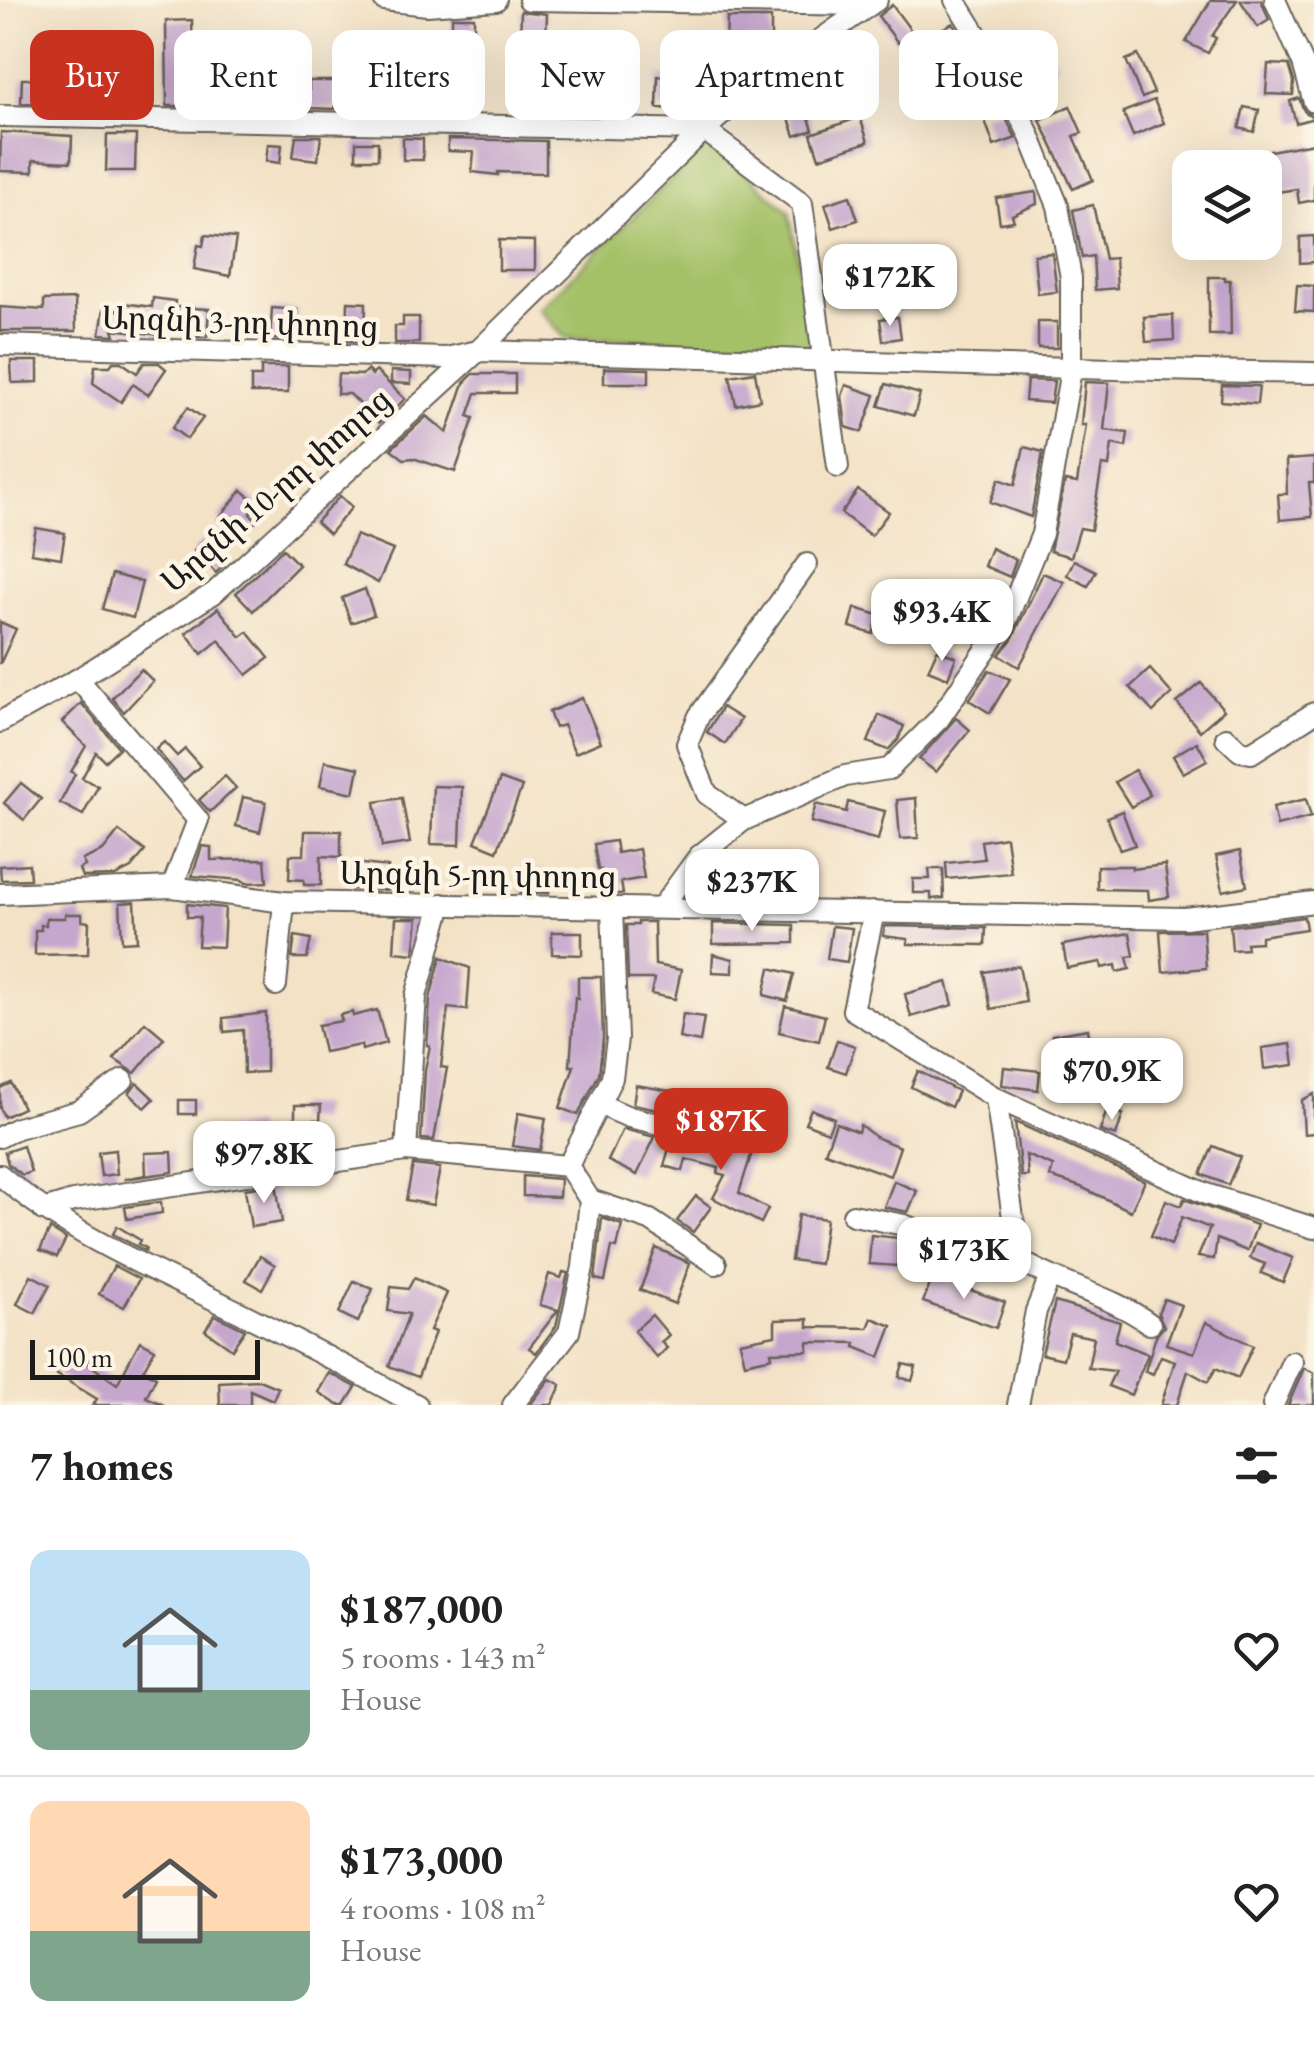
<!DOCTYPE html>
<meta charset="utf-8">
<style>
body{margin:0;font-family:"EB Garamond","Noto Serif Armenian",serif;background:#f6f6f6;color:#222;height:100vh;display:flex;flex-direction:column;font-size:38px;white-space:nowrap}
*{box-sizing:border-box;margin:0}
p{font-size:32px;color:#767676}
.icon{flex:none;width:55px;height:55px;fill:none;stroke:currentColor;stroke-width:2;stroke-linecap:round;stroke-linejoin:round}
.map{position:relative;height:1405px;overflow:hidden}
.sheet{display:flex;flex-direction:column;background:#fff;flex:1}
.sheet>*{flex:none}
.guide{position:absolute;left:30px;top:30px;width:1255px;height:90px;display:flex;gap:20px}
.buttons{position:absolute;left:1172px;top:150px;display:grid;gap:20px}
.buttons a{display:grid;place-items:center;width:110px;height:110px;border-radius:20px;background:#fff;box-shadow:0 10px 40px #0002;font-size:50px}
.scale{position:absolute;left:30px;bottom:25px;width:230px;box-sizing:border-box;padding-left:10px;border:5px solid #1c1c1c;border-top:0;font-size:28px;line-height:35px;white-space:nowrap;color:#1c1c1c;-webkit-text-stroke:8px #fcf5e5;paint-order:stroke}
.price{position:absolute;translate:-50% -85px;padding:0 22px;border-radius:20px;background:#fff;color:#222;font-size:32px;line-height:65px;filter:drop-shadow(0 2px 5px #0008)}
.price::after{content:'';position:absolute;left:50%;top:60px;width:30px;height:22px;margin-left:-15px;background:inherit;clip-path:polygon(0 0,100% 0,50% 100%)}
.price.on{background:#c8321e;color:#fff}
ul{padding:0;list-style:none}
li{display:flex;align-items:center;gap:30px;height:250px;padding:0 30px}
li+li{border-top:2px solid #e0e0e0}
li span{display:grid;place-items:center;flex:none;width:280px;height:200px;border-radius:20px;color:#555}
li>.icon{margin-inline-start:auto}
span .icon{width:120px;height:120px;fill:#fffc;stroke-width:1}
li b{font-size:42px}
h2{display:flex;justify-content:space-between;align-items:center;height:120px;padding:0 30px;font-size:42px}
.chip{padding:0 35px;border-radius:20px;background:#fff;box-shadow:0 10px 40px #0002;font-size:35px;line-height:90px}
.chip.on{background:#c8321e;color:#fff}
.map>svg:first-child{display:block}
</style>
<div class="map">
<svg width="1314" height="1405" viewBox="0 0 1314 1405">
<rect width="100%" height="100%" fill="#fcf5e5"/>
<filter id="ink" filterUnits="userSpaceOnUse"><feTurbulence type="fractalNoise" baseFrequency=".01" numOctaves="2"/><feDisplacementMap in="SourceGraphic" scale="20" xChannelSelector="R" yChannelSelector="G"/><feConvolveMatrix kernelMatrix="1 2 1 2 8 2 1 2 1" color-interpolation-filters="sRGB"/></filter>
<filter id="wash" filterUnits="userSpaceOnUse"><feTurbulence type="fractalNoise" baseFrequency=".0048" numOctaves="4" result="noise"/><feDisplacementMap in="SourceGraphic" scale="40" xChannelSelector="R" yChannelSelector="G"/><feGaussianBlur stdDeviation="2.25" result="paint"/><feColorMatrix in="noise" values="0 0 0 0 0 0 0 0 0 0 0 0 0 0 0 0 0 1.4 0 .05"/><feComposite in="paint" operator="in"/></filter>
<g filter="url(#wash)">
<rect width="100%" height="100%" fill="#f3e2c6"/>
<!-- green -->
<path fill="#a4c168" stroke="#606e42" stroke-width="2.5" d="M710,141L789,212L814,346L565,338L539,309Z"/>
<g id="blocks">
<!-- building -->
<g fill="#c5a6cd">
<path d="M1211,0H1237L1212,36L1216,38L1208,53L1186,42Z"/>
<path d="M1240,0H1261L1269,20L1258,27Z"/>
<path d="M892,5L912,32L898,43L878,16Z"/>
<path d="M521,11L547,14L546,42H520Z"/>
<rect x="452" y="17" width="22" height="17"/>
<path d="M727,18H771V43L726,44Z"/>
<path d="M192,20L194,106H167L166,21Z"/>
<path d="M953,23L985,78L965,88L936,32Z"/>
<path d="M1040,53L1057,62L1045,88L1027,79Z"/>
<path d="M1138,55L1154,93L1142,98L1126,60Z"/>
<path d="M450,61H469V110H449V98L417,99L418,109H364V93L380,94V74L417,73V80L450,78Z"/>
<path d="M1268,64L1289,65L1294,82L1293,95L1266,94Z"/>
<path d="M808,67L818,97L804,102L813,130L795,136L779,89L795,84L792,76Z"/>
<path d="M74,74L114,80L111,94L141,95V105L87,101V104L21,103L22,79H44V96L74,95Z"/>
<path d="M658,76L690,77V109L657,108Z"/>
<path d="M236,80L255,87L248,107H227Z"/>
<path d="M309,81H336L335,109L309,108Z"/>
<path d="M518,83H539V110H517Z"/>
<rect x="591" y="85" width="21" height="27"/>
<path d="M1299,98L1304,111L1314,118L1296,123L1290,101Z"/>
<path d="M1154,100L1164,123L1133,136L1123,112Z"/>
<path d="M1070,106L1082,133L1074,136L1093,180L1073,189L1040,120Z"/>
<path d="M1244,107L1259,110L1254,132L1239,128Z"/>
<path d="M1001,109L1016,138L994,146L983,115Z"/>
<path d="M860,117L868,142L819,158L811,134Z"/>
<path d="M1,132L72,136L71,162L33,160V172L0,171Z"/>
<path d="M107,135H136L135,171H106Z"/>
<path d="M296,136H321L318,160L293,157Z"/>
<path d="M403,138L423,139V160H403Z"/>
<path d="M448,139L546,141V173L498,172V175L472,172L474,152L448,151Z"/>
<rect x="356" y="142" width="22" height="17"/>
<path d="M1314,143V200L1299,203L1297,189L1277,192L1270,151Z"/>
<path d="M268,144L282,145L280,163L266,161Z"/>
<path d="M1036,192L1037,204L1012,215L1014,221L1000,223L996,198Z"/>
<path d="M850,196L858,220L833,228L825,204Z"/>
<path d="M1093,205L1105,259L1115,258L1117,288L1095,290L1093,256L1082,258L1073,210Z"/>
<path d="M205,235L236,238L230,276L194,269L198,245L203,246Z"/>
<path d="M1314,236V262L1300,263V237Z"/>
<path d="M499,240L535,241V270H499Z"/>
<path d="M1052,253L1057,292L1038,294L1034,255Z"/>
<path d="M857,262L858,294L834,295L832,263Z"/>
<path d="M1209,277H1225V280H1230L1231,335H1209Z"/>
<path d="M1297,285L1314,286V312L1295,311Z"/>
<path d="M153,298L175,301L174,307L209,309L207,337H190V326L163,322L161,335L113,329L115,335L100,334L104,308L122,311L123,303L152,307Z"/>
<path d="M75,299L76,331H0V307L44,310V300Z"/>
<path d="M348,302L366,303L365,342L347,341Z"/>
<path d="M272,308L297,310L295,336H290V340L270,339Z"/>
<path d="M1173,315L1174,340L1146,342L1144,317Z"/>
<path d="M403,317H419V343H395V326H403Z"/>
<path d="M898,317L901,338L883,341L880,319Z"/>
<rect x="1038" y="322" width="19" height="26"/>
<path d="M11,361H38V382L12,383Z"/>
<path d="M113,362H121L137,373L144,363H159L166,369L148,395L133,384L121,402L93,383L95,366H110Z"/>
<path d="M261,367H288V393H251V377H261Z"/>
<path d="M604,368L649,369V383H604Z"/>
<path d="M367,370L372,375L376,371L405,399L379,423L350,394H337L338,374L362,375Z"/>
<path d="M391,371L411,372V384L391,383Z"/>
<path d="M755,372L760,400L736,405L730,376Z"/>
<path d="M473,374H515V393H476L468,416L474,418L455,472L413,458L404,459L391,449L427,416L447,433L464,383Z"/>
<path d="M1027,380L1054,381L1051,403L1025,401Z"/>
<path d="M1085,382L1109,383L1104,430L1128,433L1126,447L1112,444L1109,466L1102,465L1091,530L1080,528L1071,557L1050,551L1065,481L1077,483L1086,425H1081Z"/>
<path d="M886,384L920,394L914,416L879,406Z"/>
<path d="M846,385L875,395L862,432L846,427L842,396Z"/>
<path d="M1222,385L1259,386L1257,404L1221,401Z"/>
<path d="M188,407L203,418L187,439L172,428Z"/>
<path d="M1024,447L1043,452L1031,517L990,502L999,479L1015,485Z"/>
<path d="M1314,458V483H1309L1312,517L1280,520L1278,494H1287L1286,460Z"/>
<path d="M242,490L258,504L250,514L257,520L241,539L218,519Z"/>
<path d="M858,490L889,512L871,536L841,513Z"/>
<path d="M340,496L352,507L329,534L316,522Z"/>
<path d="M36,528L65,533L61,558L31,553Z"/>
<path d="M356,535L393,550L378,583L343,564Z"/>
<path d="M203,541L224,565L216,573L194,550Z"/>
<path d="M991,548L1016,560L1010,577L984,566Z"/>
<path d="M283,549L299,565L253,611L236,593Z"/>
<path d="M1074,560L1096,571L1088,586L1067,575Z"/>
<path d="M1043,573L1064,582L1019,667L999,655L1012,639Z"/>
<path d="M112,574L142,582L133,618L102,609Z"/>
<path d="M365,589L374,615L351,623L342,598Z"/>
<path d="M966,596L984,607L967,636L949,625Z"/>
<path d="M218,608L241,637L248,632L269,658L247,675L219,640L202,654L186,633Z"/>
<path d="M855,608L879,615L873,634L850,627Z"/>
<path d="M0,622L16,629L0,664Z"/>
<path d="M937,650L956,657L948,678L928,670Z"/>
<path d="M141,669L153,681L124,712L112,698Z"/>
<path d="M1150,669L1172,694L1153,712L1130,687Z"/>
<path d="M989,670L1010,679L990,713L969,700Z"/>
<path d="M1201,683L1224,710L1200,731L1177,703Z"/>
<path d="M582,698L601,742L575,753L563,725L555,728L549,712Z"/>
<path d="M81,703L119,748L105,761L96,752L82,778L98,786L83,815L60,803L75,774L71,772L86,746L62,722Z"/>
<path d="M722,707L741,719L725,744L707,732Z"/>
<path d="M879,715L904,726L898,740L888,750L868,742Z"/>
<path d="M956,718L970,730L936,772L919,759Z"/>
<path d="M164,742L177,756L185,749L200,766L183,781L156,749Z"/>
<path d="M1197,742L1207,760L1183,773L1173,756Z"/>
<path d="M325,761L359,768L354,793L320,786Z"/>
<path d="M1135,770L1150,795L1131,807L1115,782Z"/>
<path d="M225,776L236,788L210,812L199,800Z"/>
<path d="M500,779L522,787L497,851L475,842Z"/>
<path d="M21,783L41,799L24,820L4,803Z"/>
<path d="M433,786L462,787L460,845L431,844Z"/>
<path d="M243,797L266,802L260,832L236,826Z"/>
<path d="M402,798L410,843L382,847L375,802Z"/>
<path d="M916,798L918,838L900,839L897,800Z"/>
<path d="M1306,799L1311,817L1277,826L1273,807Z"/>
<path d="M848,802L885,811L878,840L811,822L816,804L846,812Z"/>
<path d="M1122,811L1135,845L1120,850L1107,817Z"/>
<path d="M119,831L145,851L131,868L115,876L82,877L79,869L85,866L82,860L103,851Z"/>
<path d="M305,831H341V857L321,856V885H304V880L289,879L290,855H304Z"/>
<path d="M1006,837L1011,873L947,879L946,863L984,859L981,841Z"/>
<path d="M615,841L617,853L639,849L644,878L621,882L623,894H607L601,870H598L594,844Z"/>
<path d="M202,846L211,847V860L265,859L267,882L246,883L242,880L192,876Z"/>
<path d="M1240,851L1247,886L1223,891L1216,856Z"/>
<path d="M716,860H740V886H713Z"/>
<path d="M355,863L388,867L387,890L352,889Z"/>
<path d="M29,864L30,879L1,880L0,866Z"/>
<path d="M1165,865L1169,897L1149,900L1148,890L1097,889V866H1132V869Z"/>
<path d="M929,869H943L944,898L931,899V893H913V879H930Z"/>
<path d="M521,871H549V893L521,892Z"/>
<path d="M135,902L137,941L122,942L120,903Z"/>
<path d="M187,904L225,908L223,947L198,946L200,917H187Z"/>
<path d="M65,914H82V921L89,922L88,954L35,955V930H41V925H46V918H65Z"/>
<path d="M1304,917L1306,929L1261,936V942L1246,943L1247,949L1232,950L1230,926Z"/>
<path d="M396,918H418L414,954L394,952Z"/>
<path d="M638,922H654L655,965L681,970L675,999L651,994L654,979H628L626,925H638Z"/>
<path d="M713,923L794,925V943L713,944Z"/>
<path d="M832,926L852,928L847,962L827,959Z"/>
<path d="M885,926L986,928L985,945L908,944V939L883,936Z"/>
<path d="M1203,930L1206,968L1163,972L1160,931Z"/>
<path d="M552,932H582V955L552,954Z"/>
<path d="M1130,933L1134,956L1127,957L1130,969L1117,972L1116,965L1102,968L1101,962L1067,968L1063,945Z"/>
<path d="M295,936L311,939L307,958H292Z"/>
<path d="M713,954L733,959V973L712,972Z"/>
<path d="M441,957L470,968L467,1010L448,1008L441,1067L447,1068L434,1140L421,1139L425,1070L430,1046L427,1045L430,998Z"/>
<path d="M1019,966L1026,1002L991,1009L984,972Z"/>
<path d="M770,968L794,974L787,1001L764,995Z"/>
<path d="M578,977H601L603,1038L599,1074L578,1115L560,1108L574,1066H570L575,997L578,998Z"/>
<path d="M947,982L953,1005L911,1017L905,994Z"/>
<path d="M785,1006L825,1016L819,1041L779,1032Z"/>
<path d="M377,1010L386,1043L362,1050L361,1045L324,1052L318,1025L342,1021L340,1015L352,1012L353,1016Z"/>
<path d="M266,1013V1072L244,1073L243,1030L224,1032L223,1018Z"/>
<path d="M683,1014L704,1017L700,1042L679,1038Z"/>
<path d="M145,1022L164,1038L135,1073L114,1059Z"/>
<path d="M1088,1029L1090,1044L1054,1050L1052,1035Z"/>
<path d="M837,1040L855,1046L846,1073L828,1067Z"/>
<path d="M1291,1044L1294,1065L1264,1069L1262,1048Z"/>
<path d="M1004,1067L1040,1071L1038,1090L1002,1085Z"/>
<path d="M918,1071L958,1091L951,1107L911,1087Z"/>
<path d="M11,1083L23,1108L4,1117L0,1108V1088Z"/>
<path d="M137,1083L154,1099L145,1108L129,1093Z"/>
<path d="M636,1085L676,1092L667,1111L633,1104Z"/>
<path d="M1314,1094V1133L1304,1134L1302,1100Z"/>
<rect x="179" y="1100" width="17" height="14"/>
<path d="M295,1105H321L320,1120H295Z"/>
<path d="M811,1109L834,1118L828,1132L805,1123Z"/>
<path d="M1107,1109L1123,1114L1116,1136L1100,1131Z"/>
<path d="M518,1113L546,1118L540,1150L512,1146Z"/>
<path d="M1015,1122L1145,1181L1131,1211L1081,1187L1050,1177L1053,1166L1026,1155L1028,1176H1021Z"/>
<path d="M836,1123L858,1132L860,1125L877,1138L900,1147L890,1176L825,1152Z"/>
<path d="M256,1125L259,1144L286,1140L288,1155L227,1164L222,1131Z"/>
<path d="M623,1129L655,1137L637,1175L608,1161Z"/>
<path d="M671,1141L711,1150L726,1148L728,1141L753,1149L739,1193L768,1209L761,1223L713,1198L725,1175L718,1173L719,1168L686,1159L683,1171L664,1166Z"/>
<path d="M23,1146L31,1172L22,1175L8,1164L5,1152Z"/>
<path d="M1213,1146L1240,1157L1228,1185L1201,1174Z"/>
<path d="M115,1150L117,1174L101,1176L98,1152Z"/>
<path d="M172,1152L173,1172L124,1179L146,1175L145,1153Z"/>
<path d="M413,1165L440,1168L433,1205L406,1200Z"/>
<path d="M523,1176L560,1179L559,1197L523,1196Z"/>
<path d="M894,1181L917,1191L908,1212L884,1207Z"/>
<path d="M276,1184L282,1222L251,1227L245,1189Z"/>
<path d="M696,1196L711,1207L693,1232L677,1221Z"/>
<path d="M1184,1199L1257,1225L1247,1251L1217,1239L1214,1259L1198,1257L1210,1228L1182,1217L1171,1245L1151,1236L1166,1200L1181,1206Z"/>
<path d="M161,1202L162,1213L127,1219L125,1207Z"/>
<path d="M798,1215L826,1219L820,1264L791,1260Z"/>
<path d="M602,1218L622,1225L617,1248L612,1247L605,1281L595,1279Z"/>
<path d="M117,1226L140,1240L138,1244L146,1248L145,1251L113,1234Z"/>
<path d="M954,1227L1002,1240L1003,1244L986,1242L954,1229Z"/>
<path d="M50,1229L66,1239L57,1257L40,1250Z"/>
<path d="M871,1235L898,1238L897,1266L869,1264Z"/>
<path d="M1256,1243L1293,1258L1283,1282L1261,1273L1265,1264L1250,1258Z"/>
<path d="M656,1248L690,1263L675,1304L640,1290Z"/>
<path d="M260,1256L275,1265L262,1289L246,1280Z"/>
<path d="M114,1266L139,1279L124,1307L99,1294Z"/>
<path d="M563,1272L568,1273L556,1326L536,1353L529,1348L558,1310L540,1305L549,1274L561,1278Z"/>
<path d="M31,1275L50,1285L35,1313L17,1304Z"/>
<path d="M933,1277L1005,1302L996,1328L923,1302Z"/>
<path d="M414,1278L447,1293L430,1330L435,1332L418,1377L389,1366L409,1314L388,1311L391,1287L408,1289Z"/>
<path d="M354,1281L373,1289L358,1322L339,1313Z"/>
<path d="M1164,1299L1181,1305L1166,1344L1194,1353L1206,1322L1253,1346L1238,1378L1216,1368L1208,1382L1188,1371L1177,1405H1161L1175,1361L1161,1356L1153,1374L1145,1371L1156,1336L1164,1326L1158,1313Z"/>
<path d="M1055,1302L1120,1322L1115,1341L1148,1354L1131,1395L1108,1386L1115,1371L1088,1368L1094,1338L1070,1333L1063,1359L1042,1354Z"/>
<path d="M215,1315L245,1330L232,1349L205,1330Z"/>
<path d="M652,1315L669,1335L661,1342L667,1348L657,1358L634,1331Z"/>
<path d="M872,1318L892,1326L880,1357L855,1347L856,1343L808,1342V1351L771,1352L772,1357L745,1363L740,1342L775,1335V1320L808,1319V1327L868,1328Z"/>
<path d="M140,1341L155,1349L143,1370L156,1377L146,1397L164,1405H93L97,1399L56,1374L70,1351L117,1384Z"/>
<path d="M903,1364L916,1367L912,1381L899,1377Z"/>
<path d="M1304,1368L1314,1373V1405H1288Z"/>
<path d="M329,1373L356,1387L345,1405H338L318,1392Z"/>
<path d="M550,1379L561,1385L552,1405H530Z"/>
<path d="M259,1380L278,1388L273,1400L250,1390V1405H220L219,1382Z"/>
</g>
</g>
</g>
<g filter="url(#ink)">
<use href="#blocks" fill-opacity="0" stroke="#676158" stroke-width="2.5"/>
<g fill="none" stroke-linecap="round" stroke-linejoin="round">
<!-- minor casing -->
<g stroke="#676158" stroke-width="24">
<g id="minor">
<path d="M384,0L427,5L496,0"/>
<path d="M529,0L869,5V2"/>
<path d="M1275,0L1303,63L1314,102"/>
<path d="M0,116L704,130L802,203L838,467"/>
<path d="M0,345L446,358L478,351C757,357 1035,369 1314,373"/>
<path d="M78,679L198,820L172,887"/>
<path d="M0,722L78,679L214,593L478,351L704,130L760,82L877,0"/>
<path d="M1226,738L1240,751L1251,753L1314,713"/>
<path d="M744,820L707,794L687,744L699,716L807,564"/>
<path d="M0,894L172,887L284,902L1185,918L1314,902"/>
<path d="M661,908L699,856L744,820L845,776L889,769L939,719L1007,619L1042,534L1071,370V278L1058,206L1028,132L991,58L955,0"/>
<path d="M874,912L853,1010L996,1098L1206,1194L1314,1228"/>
<path d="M276,985L284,902"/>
<path d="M996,1098L1019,1260C1061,1286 1111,1295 1150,1324"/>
<path d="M599,1104L629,1117L713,1136"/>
<path d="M0,1137L17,1128L79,1111L123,1080"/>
<path d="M406,1151L416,996L442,904"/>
<path d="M568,1166L612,1078L617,1039L612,908"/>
<path d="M0,1175C64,1231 143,1265 219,1302C286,1335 352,1369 417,1405"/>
<path d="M590,1200L650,1220L716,1264"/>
<path d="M43,1210L73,1201L406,1151L568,1166L590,1200L583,1267L569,1332L513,1405"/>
<path d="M853,1215L904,1225L983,1255L1019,1260"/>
<path d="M1018,1405L1036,1311L1049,1279"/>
<path d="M1273,1405L1292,1362"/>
</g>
</g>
<!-- minor -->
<use href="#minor" stroke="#fff" stroke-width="20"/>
</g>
</g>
<g text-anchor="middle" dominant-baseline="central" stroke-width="9" stroke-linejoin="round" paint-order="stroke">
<!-- street labels -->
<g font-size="32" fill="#1c1c1c" stroke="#fcf5e5">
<text transform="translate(240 322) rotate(2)">Արզնի 3-րդ փողոց</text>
<text transform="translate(276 490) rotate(-41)">Արզնի 10-րդ փողոց</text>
<text transform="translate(478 875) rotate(1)">Արզնի 5-րդ փողոց</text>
</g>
</g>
</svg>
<div class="buttons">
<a><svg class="icon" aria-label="layers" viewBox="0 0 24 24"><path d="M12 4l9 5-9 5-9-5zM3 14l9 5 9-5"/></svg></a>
</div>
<div class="scale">100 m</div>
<b class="price" style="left:890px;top:329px">$172K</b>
<b class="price" style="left:942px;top:664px">$93.4K</b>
<b class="price" style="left:752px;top:934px">$237K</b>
<b class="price" style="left:1112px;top:1123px">$70.9K</b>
<b class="price on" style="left:721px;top:1173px">$187K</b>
<b class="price" style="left:264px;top:1206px">$97.8K</b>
<b class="price" style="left:964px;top:1302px">$173K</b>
<div class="guide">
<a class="chip on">Buy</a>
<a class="chip">Rent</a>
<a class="chip">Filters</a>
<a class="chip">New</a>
<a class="chip">Apartment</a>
<a class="chip">House</a>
</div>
</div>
<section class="sheet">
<h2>7 homes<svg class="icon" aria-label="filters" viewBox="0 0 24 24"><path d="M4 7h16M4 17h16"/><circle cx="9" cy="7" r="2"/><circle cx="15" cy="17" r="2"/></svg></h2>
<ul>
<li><span style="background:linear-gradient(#bfe0f5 70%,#7fa58c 0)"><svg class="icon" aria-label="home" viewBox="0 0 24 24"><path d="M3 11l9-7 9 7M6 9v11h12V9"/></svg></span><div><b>$187,000</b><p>5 rooms · 143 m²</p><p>House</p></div><svg class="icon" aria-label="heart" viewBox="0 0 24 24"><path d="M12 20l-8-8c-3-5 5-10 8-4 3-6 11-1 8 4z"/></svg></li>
<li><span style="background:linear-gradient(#ffd9b3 65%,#7fa58c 0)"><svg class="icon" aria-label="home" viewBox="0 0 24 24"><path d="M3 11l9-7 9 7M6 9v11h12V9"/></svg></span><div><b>$173,000</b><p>4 rooms · 108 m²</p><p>House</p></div><svg class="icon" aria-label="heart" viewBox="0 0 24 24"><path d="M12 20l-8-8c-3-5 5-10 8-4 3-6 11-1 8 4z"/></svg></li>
</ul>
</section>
